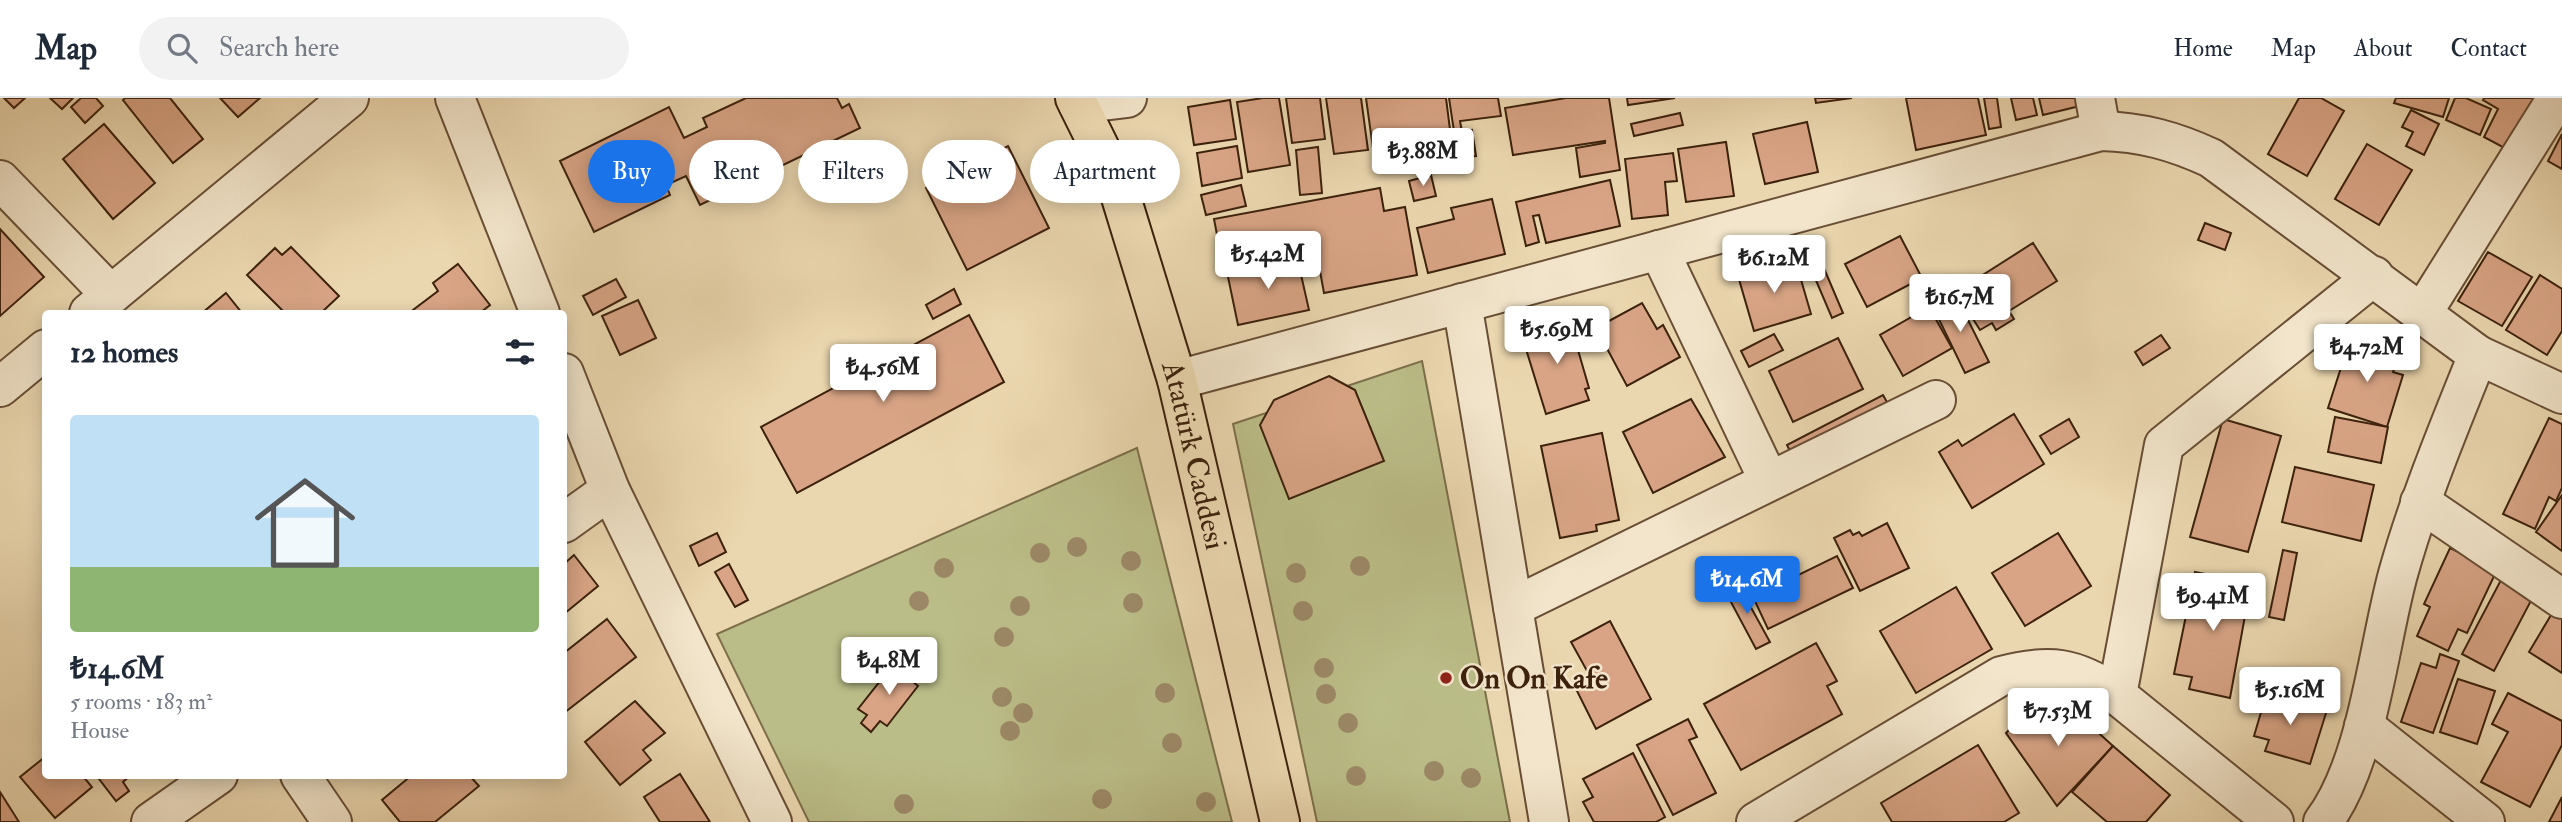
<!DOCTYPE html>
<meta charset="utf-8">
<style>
body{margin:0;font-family:"IM FELL Double Pica",serif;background:#f2f2f3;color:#1f2937;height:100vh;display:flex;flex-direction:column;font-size:26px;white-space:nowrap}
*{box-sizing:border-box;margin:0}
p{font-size:23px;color:#747a83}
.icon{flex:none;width:38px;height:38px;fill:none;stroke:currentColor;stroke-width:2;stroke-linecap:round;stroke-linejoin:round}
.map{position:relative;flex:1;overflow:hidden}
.drawer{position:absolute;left:42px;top:212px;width:525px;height:469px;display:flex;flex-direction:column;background:#fff;border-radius:7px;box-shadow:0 4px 18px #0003}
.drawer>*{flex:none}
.banner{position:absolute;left:588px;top:42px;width:665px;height:63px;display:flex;gap:14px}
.price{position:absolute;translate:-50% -60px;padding:0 16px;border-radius:7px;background:#fff;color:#222;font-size:23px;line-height:46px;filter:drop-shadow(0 2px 4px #0008)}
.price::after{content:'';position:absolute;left:50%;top:42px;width:21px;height:16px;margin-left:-10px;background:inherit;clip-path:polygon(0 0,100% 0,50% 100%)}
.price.selected{background:#1a73e8;color:#fff}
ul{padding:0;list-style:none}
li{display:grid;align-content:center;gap:14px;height:371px;padding:0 28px}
li span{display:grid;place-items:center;height:217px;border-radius:7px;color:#555}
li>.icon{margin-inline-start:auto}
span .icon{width:126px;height:126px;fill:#fffc;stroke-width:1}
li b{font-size:30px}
h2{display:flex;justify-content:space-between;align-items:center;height:84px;padding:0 28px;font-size:30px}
.pill{padding:0 24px;border-radius:32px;background:#fff;box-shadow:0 4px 18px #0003;font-size:24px;line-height:63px}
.pill.selected{background:#1a73e8;color:#fff}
header{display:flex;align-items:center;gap:42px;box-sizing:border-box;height:98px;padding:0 35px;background:#fff;border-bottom:2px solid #e0e1e3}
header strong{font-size:33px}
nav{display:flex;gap:38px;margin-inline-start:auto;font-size:24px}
.search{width:490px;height:63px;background:#f2f2f3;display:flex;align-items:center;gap:18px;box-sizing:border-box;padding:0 24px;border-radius:38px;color:#747a83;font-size:26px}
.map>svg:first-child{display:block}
</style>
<header>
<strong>Map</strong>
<div class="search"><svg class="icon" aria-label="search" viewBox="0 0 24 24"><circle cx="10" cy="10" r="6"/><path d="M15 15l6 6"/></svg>Search here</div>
<nav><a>Home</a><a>Map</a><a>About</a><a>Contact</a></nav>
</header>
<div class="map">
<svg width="2562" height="724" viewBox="0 0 2562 724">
<rect width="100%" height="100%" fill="#ebd7af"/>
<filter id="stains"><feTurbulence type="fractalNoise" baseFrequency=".00286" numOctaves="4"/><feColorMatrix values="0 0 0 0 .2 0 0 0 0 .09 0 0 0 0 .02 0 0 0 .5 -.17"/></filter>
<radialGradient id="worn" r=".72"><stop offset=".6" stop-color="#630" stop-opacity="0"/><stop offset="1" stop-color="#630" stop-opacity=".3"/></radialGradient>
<!-- green -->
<g fill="#bbbd88" stroke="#7c6f4a" stroke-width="2">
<path d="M1422,263L1510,724H1317L1233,326Z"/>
<path d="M1137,350L1232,724H809L717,536Z"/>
</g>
<!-- building -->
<g fill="#d8a485" stroke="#3c210c" stroke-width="2">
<path d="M4,0H25L14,10Z"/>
<path d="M50,0H73L62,11Z"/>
<path d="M81,0H96L103,8L85,25L71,9Z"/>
<path d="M125,0H170L203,41L173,65L123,2Z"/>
<path d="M220,0H260L238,19Z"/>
<path d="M746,0H837L842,10L849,6L860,30L700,107L686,78L666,87L670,97L594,134L560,63L669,9L684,40L707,29L703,20Z"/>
<path d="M1263,0H1279L1290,67L1248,74L1237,4Z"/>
<path d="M1286,0H1320L1325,41L1292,45Z"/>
<path d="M1326,0H1361L1368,52L1334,56Z"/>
<path d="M1366,0H1446L1453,55L1375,65Z"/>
<path d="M1449,0H1498L1501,18L1460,23L1462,34L1472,32L1476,58L1458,60Z"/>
<path d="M1566,0H1609L1620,72L1580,79L1576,50L1605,45V43L1513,57L1505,10Z"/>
<path d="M1627,0H1675L1628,7Z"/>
<path d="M1815,0H1852L1816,5Z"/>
<path d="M1906,0H1978L1986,37L1916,52Z"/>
<path d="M1984,0H1997L2001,29L1989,31Z"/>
<path d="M2011,0H2033L2037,17L2016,22Z"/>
<path d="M2039,0H2090L2092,5L2043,17Z"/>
<path d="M2299,0H2321L2344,13L2307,78L2268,56Z"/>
<path d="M2396,0H2449L2443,19L2394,5Z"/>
<path d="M2455,0H2466L2491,11L2480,37L2446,22Z"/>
<path d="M2484,0H2538L2510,53L2484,39L2498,11L2483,2Z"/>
<path d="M1230,2L1236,41L1194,47L1188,9Z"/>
<path d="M2411,12L2439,26L2424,57L2406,48L2413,34L2402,29Z"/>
<path d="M1680,15L1683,27L1634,38L1631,26Z"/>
<path d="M1807,24L1818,74L1765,86L1753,36Z"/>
<path d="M104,26L155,85L113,121L63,61Z"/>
<path d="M2562,36V71L2548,63Z"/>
<path d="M1726,44L1734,98L1686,104L1678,51Z"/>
<path d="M2367,46L2412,72L2379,127L2335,101Z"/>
<path d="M1008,48L1049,130L967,172L926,90Z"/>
<path d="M1237,48L1242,80L1202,88L1197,55Z"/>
<path d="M1318,49L1322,95L1300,97L1296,52Z"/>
<path d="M1673,55L1677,83L1665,84L1668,117L1632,121L1625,61Z"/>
<path d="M1431,77L1436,98L1414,103L1409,83Z"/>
<path d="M1610,82L1620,128L1546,145L1539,117L1533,118L1539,144L1526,148L1516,104Z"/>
<path d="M1241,87L1246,108L1206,117L1201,97Z"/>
<path d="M1380,90L1384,113L1405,109L1417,177L1324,195L1316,151L1223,168L1214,121Z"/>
<path d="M1492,101L1505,156L1428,175L1417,130L1454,121L1451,110Z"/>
<path d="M2205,125L2231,135L2225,152L2198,142Z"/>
<path d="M0,131L44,179L0,218Z"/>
<path d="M1900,138L1922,180L1867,209L1845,166Z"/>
<path d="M2033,145L2057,183L2009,213L2014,221L1996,232L1992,225L1980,232L1956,194Z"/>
<path d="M291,149L339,198L321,215H285L247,177L275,150L282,157Z"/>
<path d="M2488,154L2532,179L2502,228L2458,203Z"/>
<path d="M1297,159L1309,212L1238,227L1227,174Z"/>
<path d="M1795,161L1811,216L1754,233L1738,178Z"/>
<path d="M1820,161L1843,215L1832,220L1809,166Z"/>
<path d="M458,166L490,207L480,215H409L438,193L433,185Z"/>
<path d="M2540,177L2562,191V233L2547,257L2506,232Z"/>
<path d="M616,181L626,199L593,217L583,198Z"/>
<path d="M954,191L961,206L933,221L926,207Z"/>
<path d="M226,195L242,215H202Z"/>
<path d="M1955,196L1989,264L1965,275L1932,207Z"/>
<path d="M638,202L656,240L620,257L602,218Z"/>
<path d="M1642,205L1657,231L1663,227L1680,259L1627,288L1596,230Z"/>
<path d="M1929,209L1952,250L1903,278L1880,237Z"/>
<path d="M969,217L1004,284L797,395L761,329Z"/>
<path d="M1569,221L1589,290L1585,291L1589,302L1546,316L1521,235Z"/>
<path d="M1774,236L1783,252L1749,269L1741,253Z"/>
<path d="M2161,237L2170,250L2143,267L2135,254Z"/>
<path d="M1838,240L1863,291L1793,324L1769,273Z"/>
<path d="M2359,241L2390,250L2386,261L2397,264L2393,274L2403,277L2387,329L2328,310L2347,251L2355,254Z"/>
<path d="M1329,278L1355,292L1384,363L1289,401L1260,327L1274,302Z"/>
<path d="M1883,297L1893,315L1796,366L1787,347Z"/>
<path d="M1691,301L1725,359L1653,395L1623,334Z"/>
<path d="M2014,316L2044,366L1972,410L1939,354L1958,342L1962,348Z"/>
<path d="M2335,319L2388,329L2381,365L2328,354Z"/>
<path d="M2549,320L2562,326V390L2556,403L2549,399L2535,431L2503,416Z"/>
<path d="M2069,321L2079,339L2051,356L2040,338Z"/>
<path d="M2223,321L2281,338L2248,454L2190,439Z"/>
<path d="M1602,335L1619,422L1596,427L1597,433L1560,440L1541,348Z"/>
<path d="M2295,369L2374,387L2361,443L2282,424Z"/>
<path d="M2562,397V453L2536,434Z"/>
<path d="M1887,425L1909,470L1860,493L1834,440L1850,432L1853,437L1859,434L1862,438Z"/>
<path d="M717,435L726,454L699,468L690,448Z"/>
<path d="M2058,435L2091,488L2025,528L1992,475Z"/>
<path d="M2450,450L2497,472L2467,535L2458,531L2448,553L2417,538L2430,509L2424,506Z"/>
<path d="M2283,452L2297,455L2284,522L2269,519Z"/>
<path d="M574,457L598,488L564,516V466Z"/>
<path d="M1837,458L1853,490L1768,531L1753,499Z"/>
<path d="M729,466L748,502L735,509L715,474Z"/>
<path d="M2195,474L2251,485L2230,600L2189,591L2192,579L2174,576Z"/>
<path d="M2502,480L2534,497L2494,573L2462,556Z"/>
<path d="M1737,484L1770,544L1756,551L1724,491Z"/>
<path d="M1956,489L1992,551L1916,595L1880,533Z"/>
<path d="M2554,512L2562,516V575L2529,554Z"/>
<path d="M607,521L636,559L564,615V555Z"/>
<path d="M1610,523L1651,601L1596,631L1575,589L1591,580L1571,544Z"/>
<path d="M1816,545L1837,583L1827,588L1842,616L1741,672L1704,606Z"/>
<path d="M2440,556L2459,563L2433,635L2401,624L2421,565L2436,570Z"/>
<path d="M908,567L919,575L912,583L918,588L887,628L880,623L871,634L861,625L867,617L858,611L892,568L901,575Z"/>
<path d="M2458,581L2495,593L2477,646L2440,634Z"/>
<path d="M2267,594L2327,612L2310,666L2265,653L2269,642L2254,638Z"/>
<path d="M2508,595L2562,623V647L2530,709L2481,684L2508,634L2492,626Z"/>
<path d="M635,603L665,635L643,652L651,662L620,687L585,644Z"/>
<path d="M2032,608L2079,617L2113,648L2057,708L2006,635Z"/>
<path d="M1688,621L1697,639L1689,642L1716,695L1673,717L1637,647Z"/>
<path d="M1978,647L2019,715L2004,724H1892L1881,705Z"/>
<path d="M2113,648L2170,697L2146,724H2107L2072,694Z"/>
<path d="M1633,655L1665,719L1656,724H1594L1583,704L1593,699L1583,681Z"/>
<path d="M46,658V677H82L92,689L55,720L20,679Z"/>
<path d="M680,676L710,724H660L644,699Z"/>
<path d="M96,677H131L123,684L129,693L116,703Z"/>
<path d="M412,677H469L479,688L435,724H400L382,702Z"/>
<path d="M0,694L19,724H0Z"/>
<path d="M2562,699V724H2549Z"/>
</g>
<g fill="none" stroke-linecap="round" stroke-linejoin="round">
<!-- minor casing -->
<g stroke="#684e35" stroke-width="42">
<g id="minor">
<path d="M455,0L540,215"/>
<path d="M2095,0L2101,33"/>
<path d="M1078,6L1127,0"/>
<path d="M0,82L111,197"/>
<path d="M1659,152L1769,383"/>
<path d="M1462,205L1549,724"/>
<path d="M2423,214L2557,0"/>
<path d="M89,215L349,0"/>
<path d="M2478,257L2562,296"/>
<path d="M564,275L610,392L772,724"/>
<path d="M1177,282L2101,33C2142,34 2174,43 2211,60L2478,257C2449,329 2419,401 2398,476C2378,549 2368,665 2323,724"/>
<path d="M0,289L46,251"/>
<path d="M2420,404L2562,501"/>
<path d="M564,425L610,392"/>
<path d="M1513,509L1936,302"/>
<path d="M2117,597L2164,347L2374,178"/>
<path d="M2364,628L2485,724"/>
<path d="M300,677L332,724"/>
<path d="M151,724L218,677"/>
<path d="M1756,724L2001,578C2050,565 2075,569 2117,597L2274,724"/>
</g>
</g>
<!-- major casing -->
<g stroke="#3c210c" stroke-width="42">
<g id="major">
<path id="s1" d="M1075,0L1116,83L1177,282L1280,724"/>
</g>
</g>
<!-- minor -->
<use href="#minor" stroke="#f2e5cb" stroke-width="38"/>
<!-- major -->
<use href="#major" stroke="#ebd7af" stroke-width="38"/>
</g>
<!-- trees -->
<g fill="#9c8866">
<circle cx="1077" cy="449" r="10"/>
<circle cx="1040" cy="455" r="10"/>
<circle cx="1131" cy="463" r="10"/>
<circle cx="1360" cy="468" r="10"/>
<circle cx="944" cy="470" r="10"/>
<circle cx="1296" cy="475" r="10"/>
<circle cx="919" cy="503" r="10"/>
<circle cx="1133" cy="505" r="10"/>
<circle cx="1020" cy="508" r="10"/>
<circle cx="1303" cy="513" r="10"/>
<circle cx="1004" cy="539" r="10"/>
<circle cx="1324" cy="570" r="10"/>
<circle cx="1165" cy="595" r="10"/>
<circle cx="1326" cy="596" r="10"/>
<circle cx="1002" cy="599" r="10"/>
<circle cx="1023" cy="615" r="10"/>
<circle cx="1348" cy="625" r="10"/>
<circle cx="1010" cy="633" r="10"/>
<circle cx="1172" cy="645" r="10"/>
<circle cx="1434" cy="673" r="10"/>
<circle cx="1356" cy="678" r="10"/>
<circle cx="1471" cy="680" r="10"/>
<circle cx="1102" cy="701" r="10"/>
<circle cx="1206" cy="704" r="10"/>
<circle cx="904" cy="706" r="10"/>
</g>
<!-- markers -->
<circle fill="#8f2418" stroke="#f2e5cb" stroke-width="2.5" cx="1446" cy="580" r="7"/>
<g text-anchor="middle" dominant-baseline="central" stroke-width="5" stroke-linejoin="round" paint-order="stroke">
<!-- street labels -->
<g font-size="30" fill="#3c210c" stroke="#f2e5cb">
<text stroke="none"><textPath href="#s1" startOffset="378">Atatürk Caddesi</textPath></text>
</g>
<!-- poi labels -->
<g font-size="30" font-weight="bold" fill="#3c210c" stroke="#f2e5cb" text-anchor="start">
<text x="1460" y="580">On On Kafe</text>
</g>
</g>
<rect width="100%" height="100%" filter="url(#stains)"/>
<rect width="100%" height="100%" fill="url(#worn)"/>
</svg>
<b class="price" style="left:1423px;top:90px">₺3.88M</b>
<b class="price" style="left:1268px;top:193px">₺5.42M</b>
<b class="price" style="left:1774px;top:197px">₺6.12M</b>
<b class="price" style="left:1960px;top:236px">₺16.7M</b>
<b class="price" style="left:1557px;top:268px">₺5.69M</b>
<b class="price" style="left:2367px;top:286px">₺4.72M</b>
<b class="price" style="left:883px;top:306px">₺4.56M</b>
<b class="price selected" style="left:1747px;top:518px">₺14.6M</b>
<b class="price" style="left:2213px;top:535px">₺9.41M</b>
<b class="price" style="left:889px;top:599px">₺4.8M</b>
<b class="price" style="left:2290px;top:629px">₺5.16M</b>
<b class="price" style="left:2058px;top:650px">₺7.53M</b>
<div class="banner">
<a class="pill selected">Buy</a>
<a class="pill">Rent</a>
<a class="pill">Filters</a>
<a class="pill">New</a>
<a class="pill">Apartment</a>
</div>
<section class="drawer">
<h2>12 homes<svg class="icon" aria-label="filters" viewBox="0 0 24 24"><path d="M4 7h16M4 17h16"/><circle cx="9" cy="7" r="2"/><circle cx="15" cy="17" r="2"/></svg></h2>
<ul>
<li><span style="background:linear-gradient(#bfe0f5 70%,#8fb573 0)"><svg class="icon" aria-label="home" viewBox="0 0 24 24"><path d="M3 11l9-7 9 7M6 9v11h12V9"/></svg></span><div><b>₺14.6M</b><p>5 rooms · 183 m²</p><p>House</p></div></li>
</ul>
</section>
</div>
